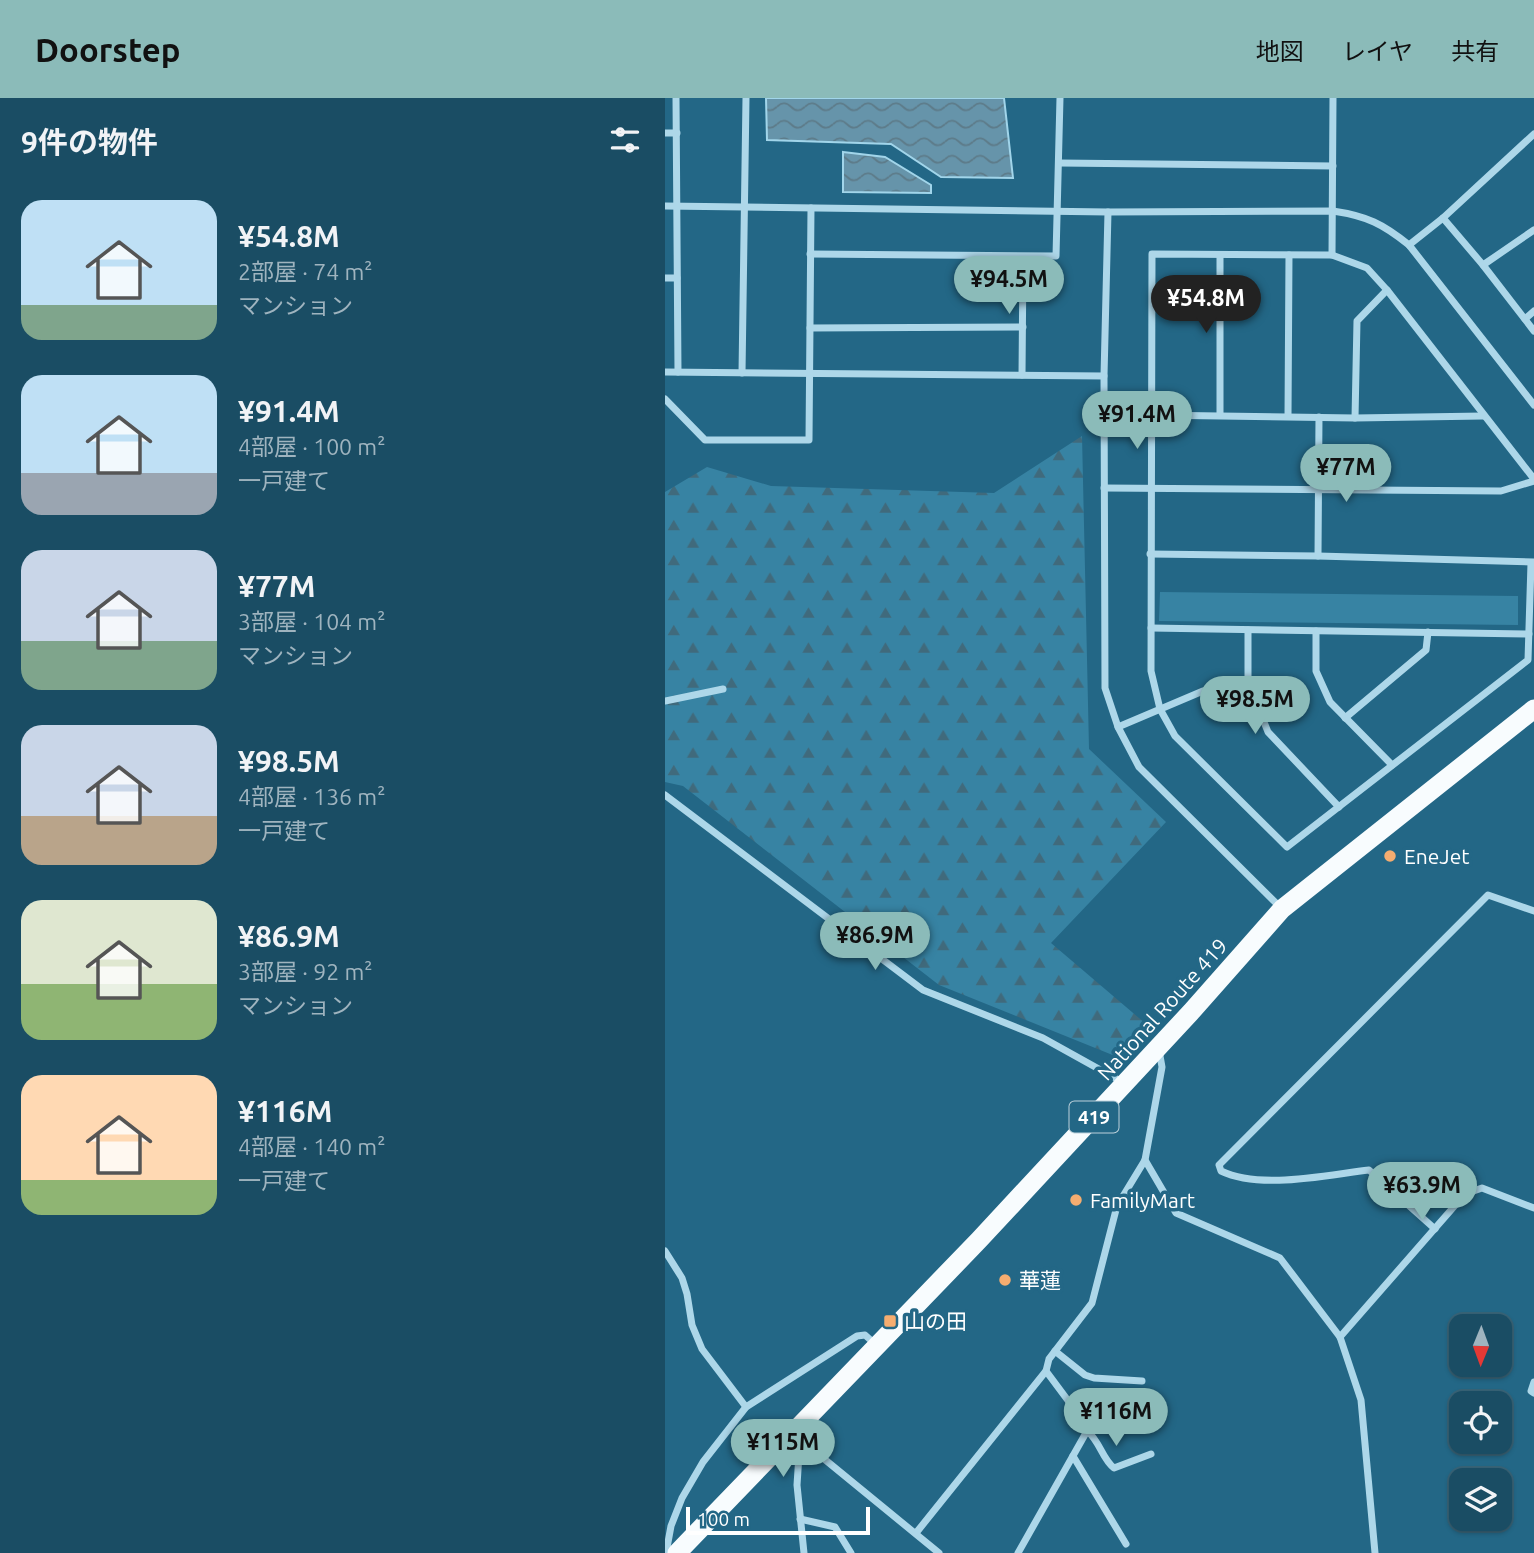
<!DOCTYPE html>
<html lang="ja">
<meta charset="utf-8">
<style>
body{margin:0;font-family:Ubuntu,"Noto Sans JP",sans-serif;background:#27576d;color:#f1f3f6;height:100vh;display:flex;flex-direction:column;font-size:26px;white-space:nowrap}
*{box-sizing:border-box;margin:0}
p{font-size:23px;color:#9fb4bf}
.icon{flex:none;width:38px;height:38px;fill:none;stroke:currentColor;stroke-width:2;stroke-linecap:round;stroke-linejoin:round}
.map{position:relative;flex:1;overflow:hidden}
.details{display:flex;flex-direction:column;background:#1a4d64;width:665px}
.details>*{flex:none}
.needle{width:46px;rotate:181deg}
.tools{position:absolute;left:784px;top:1216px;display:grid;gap:14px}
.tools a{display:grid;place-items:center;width:63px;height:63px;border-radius:14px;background:#1a4d64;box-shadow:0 2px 5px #0004,0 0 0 2px #386478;font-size:35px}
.scale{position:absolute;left:21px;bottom:18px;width:184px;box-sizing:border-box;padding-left:7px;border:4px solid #fff;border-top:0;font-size:19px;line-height:24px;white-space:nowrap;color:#fff;-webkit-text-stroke:5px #236786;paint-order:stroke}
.price{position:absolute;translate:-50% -60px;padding:0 16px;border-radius:24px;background:#8bbbb9;color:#111;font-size:23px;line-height:46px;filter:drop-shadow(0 2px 4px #0008)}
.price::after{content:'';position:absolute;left:50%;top:42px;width:21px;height:16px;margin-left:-10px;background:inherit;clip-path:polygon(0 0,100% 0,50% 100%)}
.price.current{background:#222;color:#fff}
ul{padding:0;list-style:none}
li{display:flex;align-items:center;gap:21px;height:175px;padding:0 21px}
li span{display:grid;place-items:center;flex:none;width:196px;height:140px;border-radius:21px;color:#555}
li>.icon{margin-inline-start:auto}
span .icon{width:84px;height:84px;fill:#fffc;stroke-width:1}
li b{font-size:30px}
h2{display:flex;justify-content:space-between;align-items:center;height:84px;padding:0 21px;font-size:30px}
header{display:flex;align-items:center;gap:42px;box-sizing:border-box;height:98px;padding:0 35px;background:#8bbbb9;color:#111}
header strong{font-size:33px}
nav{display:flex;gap:38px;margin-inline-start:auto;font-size:24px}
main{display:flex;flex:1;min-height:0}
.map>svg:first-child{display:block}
</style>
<header>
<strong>Doorstep</strong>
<nav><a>地図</a><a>レイヤ</a><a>共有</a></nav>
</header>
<main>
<section class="details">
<h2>9件の物件<svg class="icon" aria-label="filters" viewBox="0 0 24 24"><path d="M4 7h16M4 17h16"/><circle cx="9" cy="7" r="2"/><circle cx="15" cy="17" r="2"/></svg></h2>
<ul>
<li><span style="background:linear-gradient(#bfe0f5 75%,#7fa58c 0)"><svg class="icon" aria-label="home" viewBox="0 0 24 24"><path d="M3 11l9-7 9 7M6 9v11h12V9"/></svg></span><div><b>¥54.8M</b><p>2部屋 · 74 m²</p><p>マンション</p></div></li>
<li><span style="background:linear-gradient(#bfe0f5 70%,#9aa5b1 0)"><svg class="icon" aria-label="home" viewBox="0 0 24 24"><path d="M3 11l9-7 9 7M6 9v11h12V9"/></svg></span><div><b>¥91.4M</b><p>4部屋 · 100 m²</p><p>一戸建て</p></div></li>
<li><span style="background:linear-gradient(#c9d6e8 65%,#7fa58c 0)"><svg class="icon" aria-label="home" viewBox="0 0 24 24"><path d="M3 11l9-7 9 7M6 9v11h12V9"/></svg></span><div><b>¥77M</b><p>3部屋 · 104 m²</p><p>マンション</p></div></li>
<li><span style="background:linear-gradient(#c9d6e8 65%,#b9a48a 0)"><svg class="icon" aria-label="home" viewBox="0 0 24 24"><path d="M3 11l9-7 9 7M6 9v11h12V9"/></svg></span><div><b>¥98.5M</b><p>4部屋 · 136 m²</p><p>一戸建て</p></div></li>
<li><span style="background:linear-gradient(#dfe7d0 60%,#8fb573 0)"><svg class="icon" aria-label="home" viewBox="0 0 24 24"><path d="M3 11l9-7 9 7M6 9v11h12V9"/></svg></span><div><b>¥86.9M</b><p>3部屋 · 92 m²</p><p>マンション</p></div></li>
<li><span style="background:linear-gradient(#ffd9b3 75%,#8fb573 0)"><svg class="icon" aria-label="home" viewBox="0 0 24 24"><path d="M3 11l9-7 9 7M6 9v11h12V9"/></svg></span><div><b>¥116M</b><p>4部屋 · 140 m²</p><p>一戸建て</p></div></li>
</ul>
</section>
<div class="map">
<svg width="869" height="1455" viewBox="0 0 869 1455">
<defs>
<pattern id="forest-firs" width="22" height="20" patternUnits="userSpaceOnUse" patternTransform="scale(1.75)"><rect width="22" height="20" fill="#3783a3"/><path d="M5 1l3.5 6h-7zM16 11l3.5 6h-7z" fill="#406a7c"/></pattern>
<pattern id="water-waves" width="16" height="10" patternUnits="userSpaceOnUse" patternTransform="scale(1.75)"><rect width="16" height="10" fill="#6694aa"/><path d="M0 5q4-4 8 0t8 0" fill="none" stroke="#5d7b89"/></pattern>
</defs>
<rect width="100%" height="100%" fill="#236786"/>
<!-- green -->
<path fill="#3783a3" d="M495,494L853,498V527L494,523Z"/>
<!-- forest -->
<path fill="url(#forest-firs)" d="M417,338L424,651L501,724L386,845L481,926L455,960L274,887L18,688L0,684V394L42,369L106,388L329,395Z"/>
<!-- water -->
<g fill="url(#water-waves)" stroke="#a1d5ea" stroke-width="2">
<path d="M101,0H339L348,80L276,79L226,46L102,42Z"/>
<path d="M178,54L220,59L266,87V95L178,94Z"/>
</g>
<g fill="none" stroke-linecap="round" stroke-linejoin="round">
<!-- minor -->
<g stroke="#add7e9" stroke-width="7">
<path d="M11,0L13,274"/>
<path d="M0,35H12"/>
<path d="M394,65L668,68"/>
<path d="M0,108L443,114L668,113C702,118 718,126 744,147L869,307"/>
<path d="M443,114L439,278L440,590L453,629L474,669L617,811"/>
<path d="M778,120L818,167L869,233"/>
<path d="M744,147L778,120L869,36"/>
<path d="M145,156L391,158L395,0"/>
<path d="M667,157L668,0"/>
<path d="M818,167L869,132"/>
<path d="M0,180H12"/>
<path d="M860,221L869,213"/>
<path d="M145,230L358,229"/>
<path d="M0,274L439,278"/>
<path d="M77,275L81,0"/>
<path d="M357,277L358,159"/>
<path d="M0,301L40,342H144L146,110"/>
<path d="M486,317L690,320L818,318"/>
<path d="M555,317V157"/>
<path d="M623,318L624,157"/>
<path d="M690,320L692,223L722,192"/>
<path d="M439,390L836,393L869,383"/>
<path d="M485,456L653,458L869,464"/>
<path d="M653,458L654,319"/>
<path d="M866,465L863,562L622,749L510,638L495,611L486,573L487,156L667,157L702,170L722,192L869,381"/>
<path d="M486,530L864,536"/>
<path d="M583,532V584L603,634L674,709"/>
<path d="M651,533V573L665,604L727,667"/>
<path d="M0,603L58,591"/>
<path d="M680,620L761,552L763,534"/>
<path d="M453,629L538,593L583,584"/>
<path d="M0,697L258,892L378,940L459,985"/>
<path d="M480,1062L511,1115L615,1160L675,1239L696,1302L710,1455"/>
<path d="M770,1131L704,1072C661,1077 596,1092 556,1073L554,1067L823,797L869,813"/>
<path d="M0,1153L17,1180L22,1196L27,1227L37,1251L81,1309"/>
<path d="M675,1239L800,1096L817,1090L869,1110"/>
<path d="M390,1253L420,1277L429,1280L477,1283"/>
<path d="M869,1284L866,1293L869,1295"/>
<path d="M422,1333C435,1343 437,1361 449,1370L486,1356"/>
<path d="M135,1341L132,1387L139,1455"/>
<path d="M136,1342L274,1455"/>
<path d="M408,1358L461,1446"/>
<path d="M135,1421L170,1429L186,1455"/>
<path d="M251,1435L381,1273"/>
<path d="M1,1455L6,1428L17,1400L38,1364L81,1309L192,1238L200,1237L210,1246"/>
<path d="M353,1455L422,1333L419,1324L381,1273L384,1261L427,1205L452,1108L480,1062L497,969L494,952"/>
</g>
<!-- trunk -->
<path stroke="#f8fcfe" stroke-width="19" d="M12,1455L314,1142L526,914L617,811L869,611"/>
</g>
<!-- markers -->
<g fill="#f5ad70" stroke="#236786" stroke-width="2.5">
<circle cx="725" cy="758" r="7"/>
<circle cx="411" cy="1102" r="7"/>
<circle cx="340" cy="1182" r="7"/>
<rect x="218" y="1216" width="14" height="14" rx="3.5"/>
</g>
<g text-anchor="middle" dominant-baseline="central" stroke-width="7" stroke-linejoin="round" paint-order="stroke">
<!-- shield labels -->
<rect fill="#236786" stroke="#bdd1db" stroke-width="2" x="404.5" y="1003.5" width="49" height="31" rx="5"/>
<g font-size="19" font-weight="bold" fill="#fff">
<text x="429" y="1019">419</text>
</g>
<!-- poi labels -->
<g font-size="21" fill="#fff" stroke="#236786" text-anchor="start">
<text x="739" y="758">EneJet</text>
<text x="425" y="1102">FamilyMart</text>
<text x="354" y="1182">華蓮</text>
<text x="239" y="1223">山の田</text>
</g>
<!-- street labels -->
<g font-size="21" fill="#fff" stroke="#236786">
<text transform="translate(497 911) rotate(-48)">National Route 419</text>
</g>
</g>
</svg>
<div class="tools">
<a><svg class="needle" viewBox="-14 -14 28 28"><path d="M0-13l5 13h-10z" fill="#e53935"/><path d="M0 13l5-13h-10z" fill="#9fb4bf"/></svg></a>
<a><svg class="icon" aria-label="locate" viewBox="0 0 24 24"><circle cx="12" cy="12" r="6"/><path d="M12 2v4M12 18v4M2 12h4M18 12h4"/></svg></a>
<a><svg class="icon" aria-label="layers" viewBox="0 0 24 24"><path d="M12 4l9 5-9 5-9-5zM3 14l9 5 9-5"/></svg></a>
</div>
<div class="scale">100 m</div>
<b class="price" style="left:344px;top:218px">¥94.5M</b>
<b class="price current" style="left:541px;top:237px">¥54.8M</b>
<b class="price" style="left:472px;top:353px">¥91.4M</b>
<b class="price" style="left:681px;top:406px">¥77M</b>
<b class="price" style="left:590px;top:638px">¥98.5M</b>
<b class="price" style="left:210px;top:874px">¥86.9M</b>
<b class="price" style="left:757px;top:1124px">¥63.9M</b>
<b class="price" style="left:451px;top:1350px">¥116M</b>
<b class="price" style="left:118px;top:1381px">¥115M</b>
</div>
</main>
